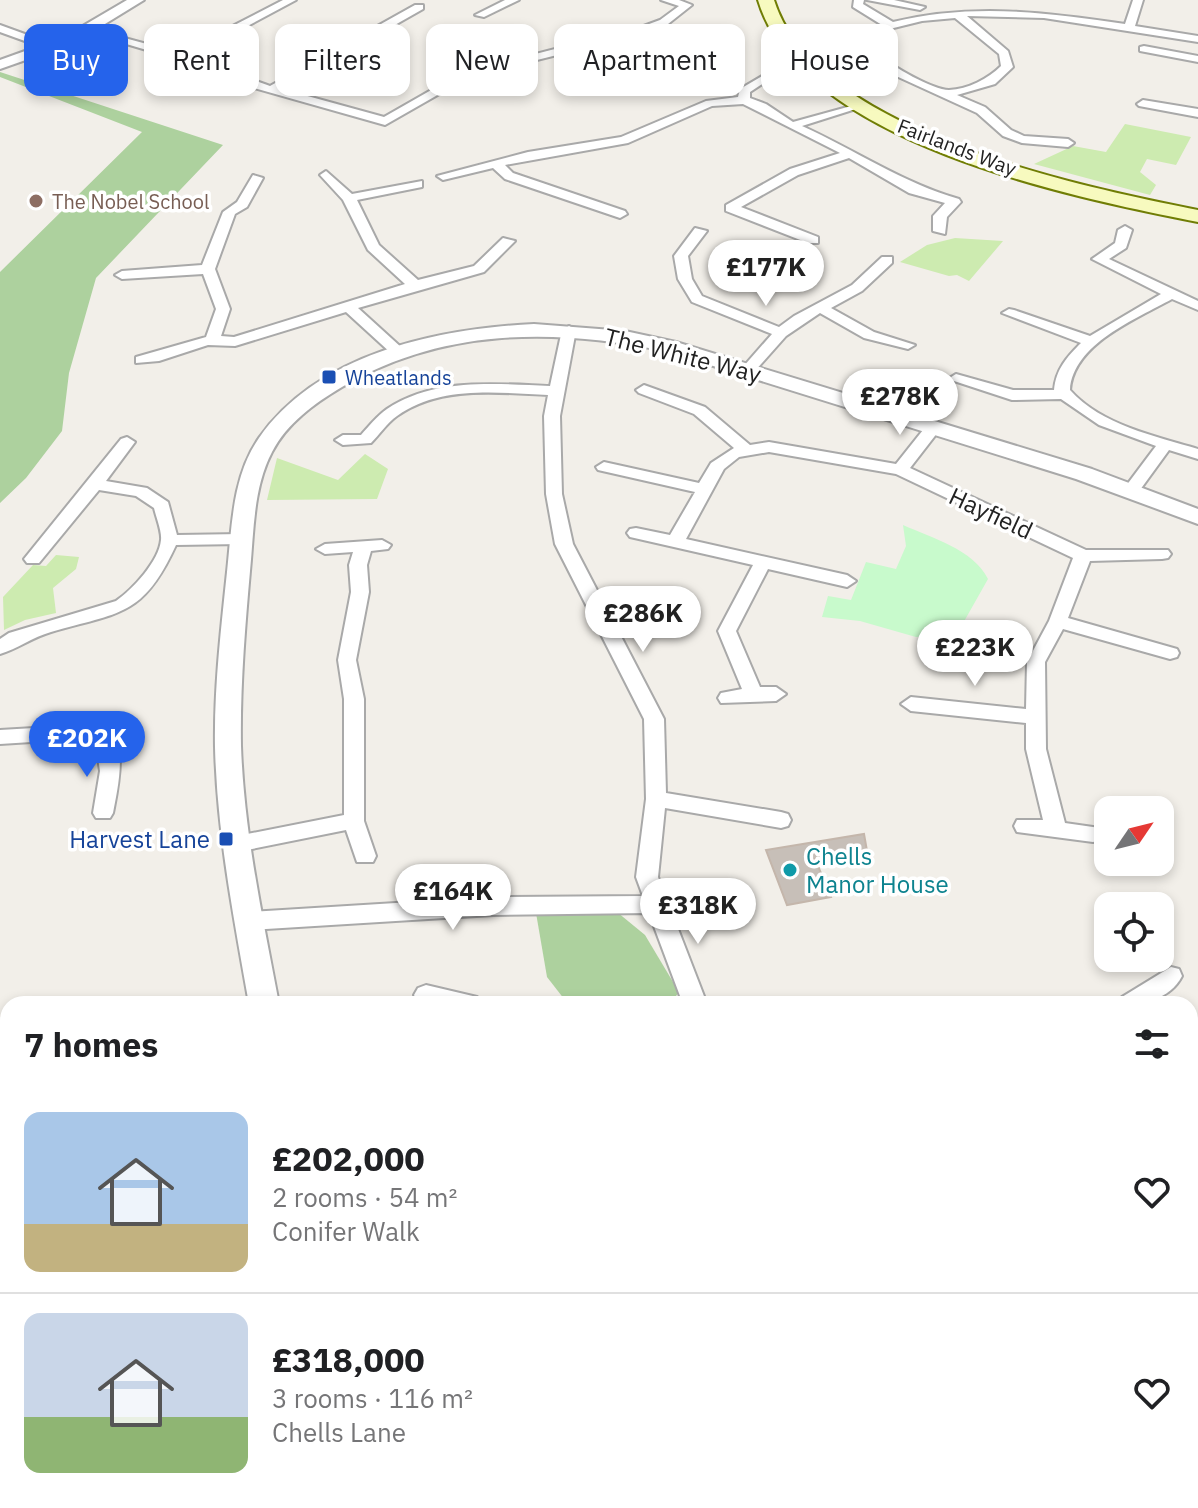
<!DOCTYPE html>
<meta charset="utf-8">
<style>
body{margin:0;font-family:"IBM Plex Sans",sans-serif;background:#f6f6f6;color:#202124;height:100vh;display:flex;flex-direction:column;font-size:30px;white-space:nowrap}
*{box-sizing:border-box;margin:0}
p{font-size:26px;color:#757577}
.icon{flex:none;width:44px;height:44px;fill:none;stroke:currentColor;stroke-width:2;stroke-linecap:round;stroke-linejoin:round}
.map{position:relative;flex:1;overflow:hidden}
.drawer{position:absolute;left:0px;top:996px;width:1198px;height:512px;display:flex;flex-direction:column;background:#fff;border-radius:24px 24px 0 0;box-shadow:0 4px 12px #0003}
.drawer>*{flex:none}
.guide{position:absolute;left:24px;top:24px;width:1150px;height:72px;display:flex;gap:16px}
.needle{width:52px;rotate:55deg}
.buttons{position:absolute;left:1094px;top:796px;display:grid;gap:16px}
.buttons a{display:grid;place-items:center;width:80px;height:80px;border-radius:16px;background:#fff;box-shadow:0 4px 12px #0003;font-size:40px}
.price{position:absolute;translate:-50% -68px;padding:0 18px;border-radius:28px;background:#fff;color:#222;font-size:26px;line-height:52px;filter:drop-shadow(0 2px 4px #0008)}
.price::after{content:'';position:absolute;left:50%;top:48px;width:24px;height:18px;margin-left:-12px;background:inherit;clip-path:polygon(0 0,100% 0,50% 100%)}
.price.on{background:#2563eb;color:#fff}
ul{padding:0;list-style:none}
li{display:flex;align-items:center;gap:24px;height:200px;padding:0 24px}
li+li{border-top:2px solid #e0e0e0}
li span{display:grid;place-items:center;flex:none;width:224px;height:160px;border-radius:16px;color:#555}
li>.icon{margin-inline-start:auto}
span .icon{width:96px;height:96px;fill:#fffc;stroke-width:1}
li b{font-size:34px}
h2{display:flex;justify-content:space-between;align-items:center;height:96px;padding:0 24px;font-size:34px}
.tag{padding:0 28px;border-radius:16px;background:#fff;box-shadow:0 4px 12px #0003;font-size:28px;line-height:72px}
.tag.on{background:#2563eb;color:#fff}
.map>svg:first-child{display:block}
</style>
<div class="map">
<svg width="1198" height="1508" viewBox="0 0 1198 1508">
<rect width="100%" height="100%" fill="#f2efe9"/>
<!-- grass -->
<g fill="#cdebb0">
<path d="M1125,124L1191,137L1176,165L1147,159L1140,172L1156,185L1150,195L1034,164L1073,146L1106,152Z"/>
<path d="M955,238L1003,241L969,281L957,275L949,276L900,262L927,245Z"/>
<path d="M365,454L388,469L377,499L267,500L277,458L338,480Z"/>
<path d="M56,555L79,557L76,569L53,588L56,613L25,620L4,630L3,597L33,565L46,566Z"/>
</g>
<!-- forest -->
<g fill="#add19e">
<path d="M0,72L223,145L96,278L69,373L62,431L26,478L0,503V272L142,132L0,77Z"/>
<path d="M617,912L645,935L679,992L670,1004H568L547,977L536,913Z"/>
<path d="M295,1500H624L622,1508H293Z"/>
</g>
<!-- park -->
<path fill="#c8facc" d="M903,525C932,538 973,549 988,579L962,625L944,621L936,636L916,637L860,621L822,617L828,596L851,600L866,562L896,569L906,546Z"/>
<!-- building -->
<path fill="#c7bfb8" stroke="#c4b6ab" stroke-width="2" d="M864,834L867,851L815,859L831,897L787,905L766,850Z"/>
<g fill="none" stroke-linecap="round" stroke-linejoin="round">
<!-- minor casing -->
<g stroke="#a9a9a9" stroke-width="4">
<g id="minor">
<path d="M283,0H296L190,57L270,86L415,5H423V9L282,89L384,117L461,73L641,27L660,20L679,6L661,0H679L692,5L668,24L581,49L671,73V77L584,58L569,52L469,77L385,125L247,86L177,59L79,30L84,27L180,53Z"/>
<path d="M505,0H519L484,17L475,15Z"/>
<path d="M854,0H864L863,4L893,22C971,3 1045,12 1125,24L1133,0H1143L1135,26L1198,36V42L1044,18L967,16L1008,51L1013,67L995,84L957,95L985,107L1011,130L1024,136L1068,139L1074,143L1068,147L1022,143L1003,136L977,113L883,70L870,57L880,55C891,66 933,90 949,90C968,89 988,79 1001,66L999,54L955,18L922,21L853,38L785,44L780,41L785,38L853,32L882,25L853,7Z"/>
<path d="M867,0H894L925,7L920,10Z"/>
<path d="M0,25L55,45L57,47L47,49L0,32Z"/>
<path d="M1144,46L1198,56V62L1140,51V47Z"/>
<path d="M769,72L773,73V77L750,92V98L766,104L793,122L862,103V107L802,126C855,150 903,183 959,199L961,202L947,217L945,234L933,231V216L945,203L909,193L849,158L798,175L741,207L818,237V243H808L726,211V205L790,169L840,153L743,104L712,106L628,143L505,165L513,173L625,211L627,214L620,218L505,179L493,168L443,180L437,176L528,152L621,137L706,101L738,97L740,89Z"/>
<path d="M1143,100L1198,109V117L1139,106L1137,104Z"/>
<path d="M326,171L352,194L422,181V187L357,200L379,245L418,280L474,266L503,238L515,241L484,272L358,308L402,348V354H392L346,312L235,346L208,345L159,361L136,363V357L206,337L216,309L203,274L122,279L115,275L122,271L202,265L223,212L237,202L253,175L263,178L247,207L235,214L215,269L230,309L221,336L234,337L405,284L368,250L343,200L320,175Z"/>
<path d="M1125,226L1132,230L1126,248L1109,259L1198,301V310L1172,299C1136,319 1073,344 1070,390C1101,425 1155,436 1198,449V459L1169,450L1137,494L1131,495L1123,490L1156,446L1099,425L1061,399L1012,400L948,379L956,374L1013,390H1054C1056,369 1067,357 1081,343L1002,313L1009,309L1014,310L1090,336L1161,294L1092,259L1115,243L1118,230Z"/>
<path d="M695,228L707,231L688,256L692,279L702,296L779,327L794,316L852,285L882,257H892V263L862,291L831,308L874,332L915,345L908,349L864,338L820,313L786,336L753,373H743V367L772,334L692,302L678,279L674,256Z"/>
<path d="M569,326L576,330L560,416L562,494L573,544L664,719L666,793L781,812L788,814L791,820L788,826L781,828L665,808L658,877L707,1004H683L649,913L493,915L248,930L240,927L237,921L240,915L248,912L493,897L643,896L636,877L646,799L644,719L555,544L546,494L544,416L548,395C499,393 440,385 397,416C387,423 379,435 371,443L343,445L335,440L343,435H361C369,426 377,416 387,409C435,377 496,384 550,386L562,330Z"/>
<path d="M644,385L705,407L750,445L769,442L896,464L927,425H939L941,428L910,468L1086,550H1168L1171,554L1168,558L1162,559L1090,561L1068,618L1177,649L1179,653L1177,657L1170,659L1063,629L1045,662L1046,749L1065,823L1100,828L1104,834L1100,840L1093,842L1017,832L1014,826L1017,820H1043L1026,749V723L911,711L901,704L911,697L1026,709L1027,662L1049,621L1073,558L896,474L769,452L739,457L724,469L686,539L847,575L856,581L847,587L768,569L736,631L760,687H776L786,694L776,701L721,703L718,698L721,693L742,689L718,631L753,565L630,537L627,533L630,529L636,528L670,535L695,492L598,470L596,467L604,462L699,483L711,463L734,448L694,414L639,393L636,390Z"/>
<path d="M127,437L135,442L106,481L147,488L168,502L177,535L242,534L251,539L242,544L176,545C143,617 120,612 51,632C33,637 17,649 0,654V639L9,633L116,601C133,589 159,561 161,540C162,531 156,517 154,508L136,496L99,490L39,563H27L24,559L121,439Z"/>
<path d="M382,540L391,545L388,549L371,551L367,565L369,592L356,660L364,699V821L376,856L373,862H357L346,830L237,852L230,850L226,844L230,838L237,836L344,815V699L338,660L351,592L349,565L353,552L325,554L316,549L325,544Z"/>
<path d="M102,724C131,733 117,792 113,813L110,818H96L93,813L100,771L95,738L0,744V730Z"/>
<path d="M1171,967L1179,969L1182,976C1170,1000 1142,1004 1118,1004L1122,997Z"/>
<path d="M426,985L477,997L481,1004L418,1002L414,995L418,988Z"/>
<rect x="0" y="1119" width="8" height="22"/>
<path d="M1198,1243V1271L1190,1275V1246Z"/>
<path d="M1190,1287L1198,1290V1343L1190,1346Z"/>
<path d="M8,1491V1500H34L32,1508H2Z"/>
<rect x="768" y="1500" width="30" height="8"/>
</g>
</g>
<!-- tertiary casing -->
<g stroke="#a9a9a9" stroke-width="4">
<g id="tertiary">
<path d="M127,0H144L74,43L0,69V60L64,37Z"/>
<path d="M534,324L625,331L676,342L1092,469L1198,509V524L1076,479L665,351C554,328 441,328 342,387C315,403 287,423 272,452C253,488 254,531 250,571C245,628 240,688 241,746C244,833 263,919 279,1004H249C234,919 217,833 215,747C214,689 221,629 227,572C232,526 232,477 259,438C319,353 437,329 534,324Z"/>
<path d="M248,1500H286L284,1508H246Z"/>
</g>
</g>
<!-- secondary casing -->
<g stroke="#707d05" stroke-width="4">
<path id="secondary" d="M758,0H774C815,132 1078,186 1198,210V222C1071,197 800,142 758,0Z"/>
</g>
<!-- minor -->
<use href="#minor" fill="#fff" fill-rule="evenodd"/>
<!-- tertiary -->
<use href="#tertiary" fill="#fff" fill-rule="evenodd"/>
<!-- secondary -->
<use href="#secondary" fill="#f7fabf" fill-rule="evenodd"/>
</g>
<!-- markers -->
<circle fill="#8d6e63" stroke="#fff" stroke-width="3" cx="36" cy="201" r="8"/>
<g fill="#1a4fb4" stroke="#fff" stroke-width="3">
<rect x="321" y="369" width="16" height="16" rx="4"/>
<rect x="218" y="831" width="16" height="16" rx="4"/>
</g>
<circle fill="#0f9aa8" stroke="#fff" stroke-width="3" cx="790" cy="870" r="8"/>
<g text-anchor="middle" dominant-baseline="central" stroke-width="7" stroke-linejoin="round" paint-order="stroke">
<!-- far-street labels -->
<g font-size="20" fill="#222" stroke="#fff">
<text transform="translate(957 147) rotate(21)">Fairlands Way</text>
</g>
<!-- far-education labels -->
<g font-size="20" fill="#785e54" stroke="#fff" text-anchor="start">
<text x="52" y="201">The Nobel School</text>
</g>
<!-- far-transit labels -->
<g font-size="20" fill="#164399" stroke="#fff" text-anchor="start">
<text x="345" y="377">Wheatlands</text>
</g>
<!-- street labels -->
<g font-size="24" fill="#222" stroke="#fff">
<text transform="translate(683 355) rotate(14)">The White Way</text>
<text transform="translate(991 513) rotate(25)">Hayfield</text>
</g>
<!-- transit labels -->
<g font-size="24" fill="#164399" stroke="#fff" text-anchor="end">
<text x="210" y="839">Harvest Lane</text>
</g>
<!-- culture labels -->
<g font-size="24" fill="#0d838f" stroke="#fff" text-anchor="start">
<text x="806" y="856">Chells<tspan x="806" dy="28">Manor House</tspan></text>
</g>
</g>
</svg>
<div class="buttons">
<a><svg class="needle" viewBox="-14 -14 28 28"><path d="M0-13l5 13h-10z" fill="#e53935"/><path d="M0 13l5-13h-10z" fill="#757577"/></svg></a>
<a><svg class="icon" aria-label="locate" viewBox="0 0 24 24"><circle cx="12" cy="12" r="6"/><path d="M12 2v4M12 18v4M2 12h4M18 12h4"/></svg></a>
</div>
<b class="price" style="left:766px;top:308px">£177K</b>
<b class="price" style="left:900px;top:437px">£278K</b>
<b class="price" style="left:643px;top:654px">£286K</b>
<b class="price" style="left:975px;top:688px">£223K</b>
<b class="price on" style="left:87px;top:779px">£202K</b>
<b class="price" style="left:453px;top:932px">£164K</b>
<b class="price" style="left:698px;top:946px">£318K</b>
<div class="guide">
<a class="tag on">Buy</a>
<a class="tag">Rent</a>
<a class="tag">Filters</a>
<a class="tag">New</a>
<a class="tag">Apartment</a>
<a class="tag">House</a>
</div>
<section class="drawer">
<h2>7 homes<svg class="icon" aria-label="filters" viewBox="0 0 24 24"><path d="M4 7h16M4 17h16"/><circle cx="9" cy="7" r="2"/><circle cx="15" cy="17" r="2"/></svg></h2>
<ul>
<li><span style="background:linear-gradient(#a9c7e8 70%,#c2b280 0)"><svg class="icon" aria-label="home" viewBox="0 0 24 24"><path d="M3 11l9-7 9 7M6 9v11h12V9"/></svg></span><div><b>£202,000</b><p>2 rooms · 54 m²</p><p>Conifer Walk</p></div><svg class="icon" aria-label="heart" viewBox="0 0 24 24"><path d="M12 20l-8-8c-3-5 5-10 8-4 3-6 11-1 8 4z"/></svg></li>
<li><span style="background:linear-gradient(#c9d6e8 65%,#8fb573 0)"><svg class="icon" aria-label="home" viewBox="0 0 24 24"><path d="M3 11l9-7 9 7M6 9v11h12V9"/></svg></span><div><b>£318,000</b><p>3 rooms · 116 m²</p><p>Chells Lane</p></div><svg class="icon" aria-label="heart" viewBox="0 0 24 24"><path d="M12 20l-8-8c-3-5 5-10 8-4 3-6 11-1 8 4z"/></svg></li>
</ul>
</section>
</div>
